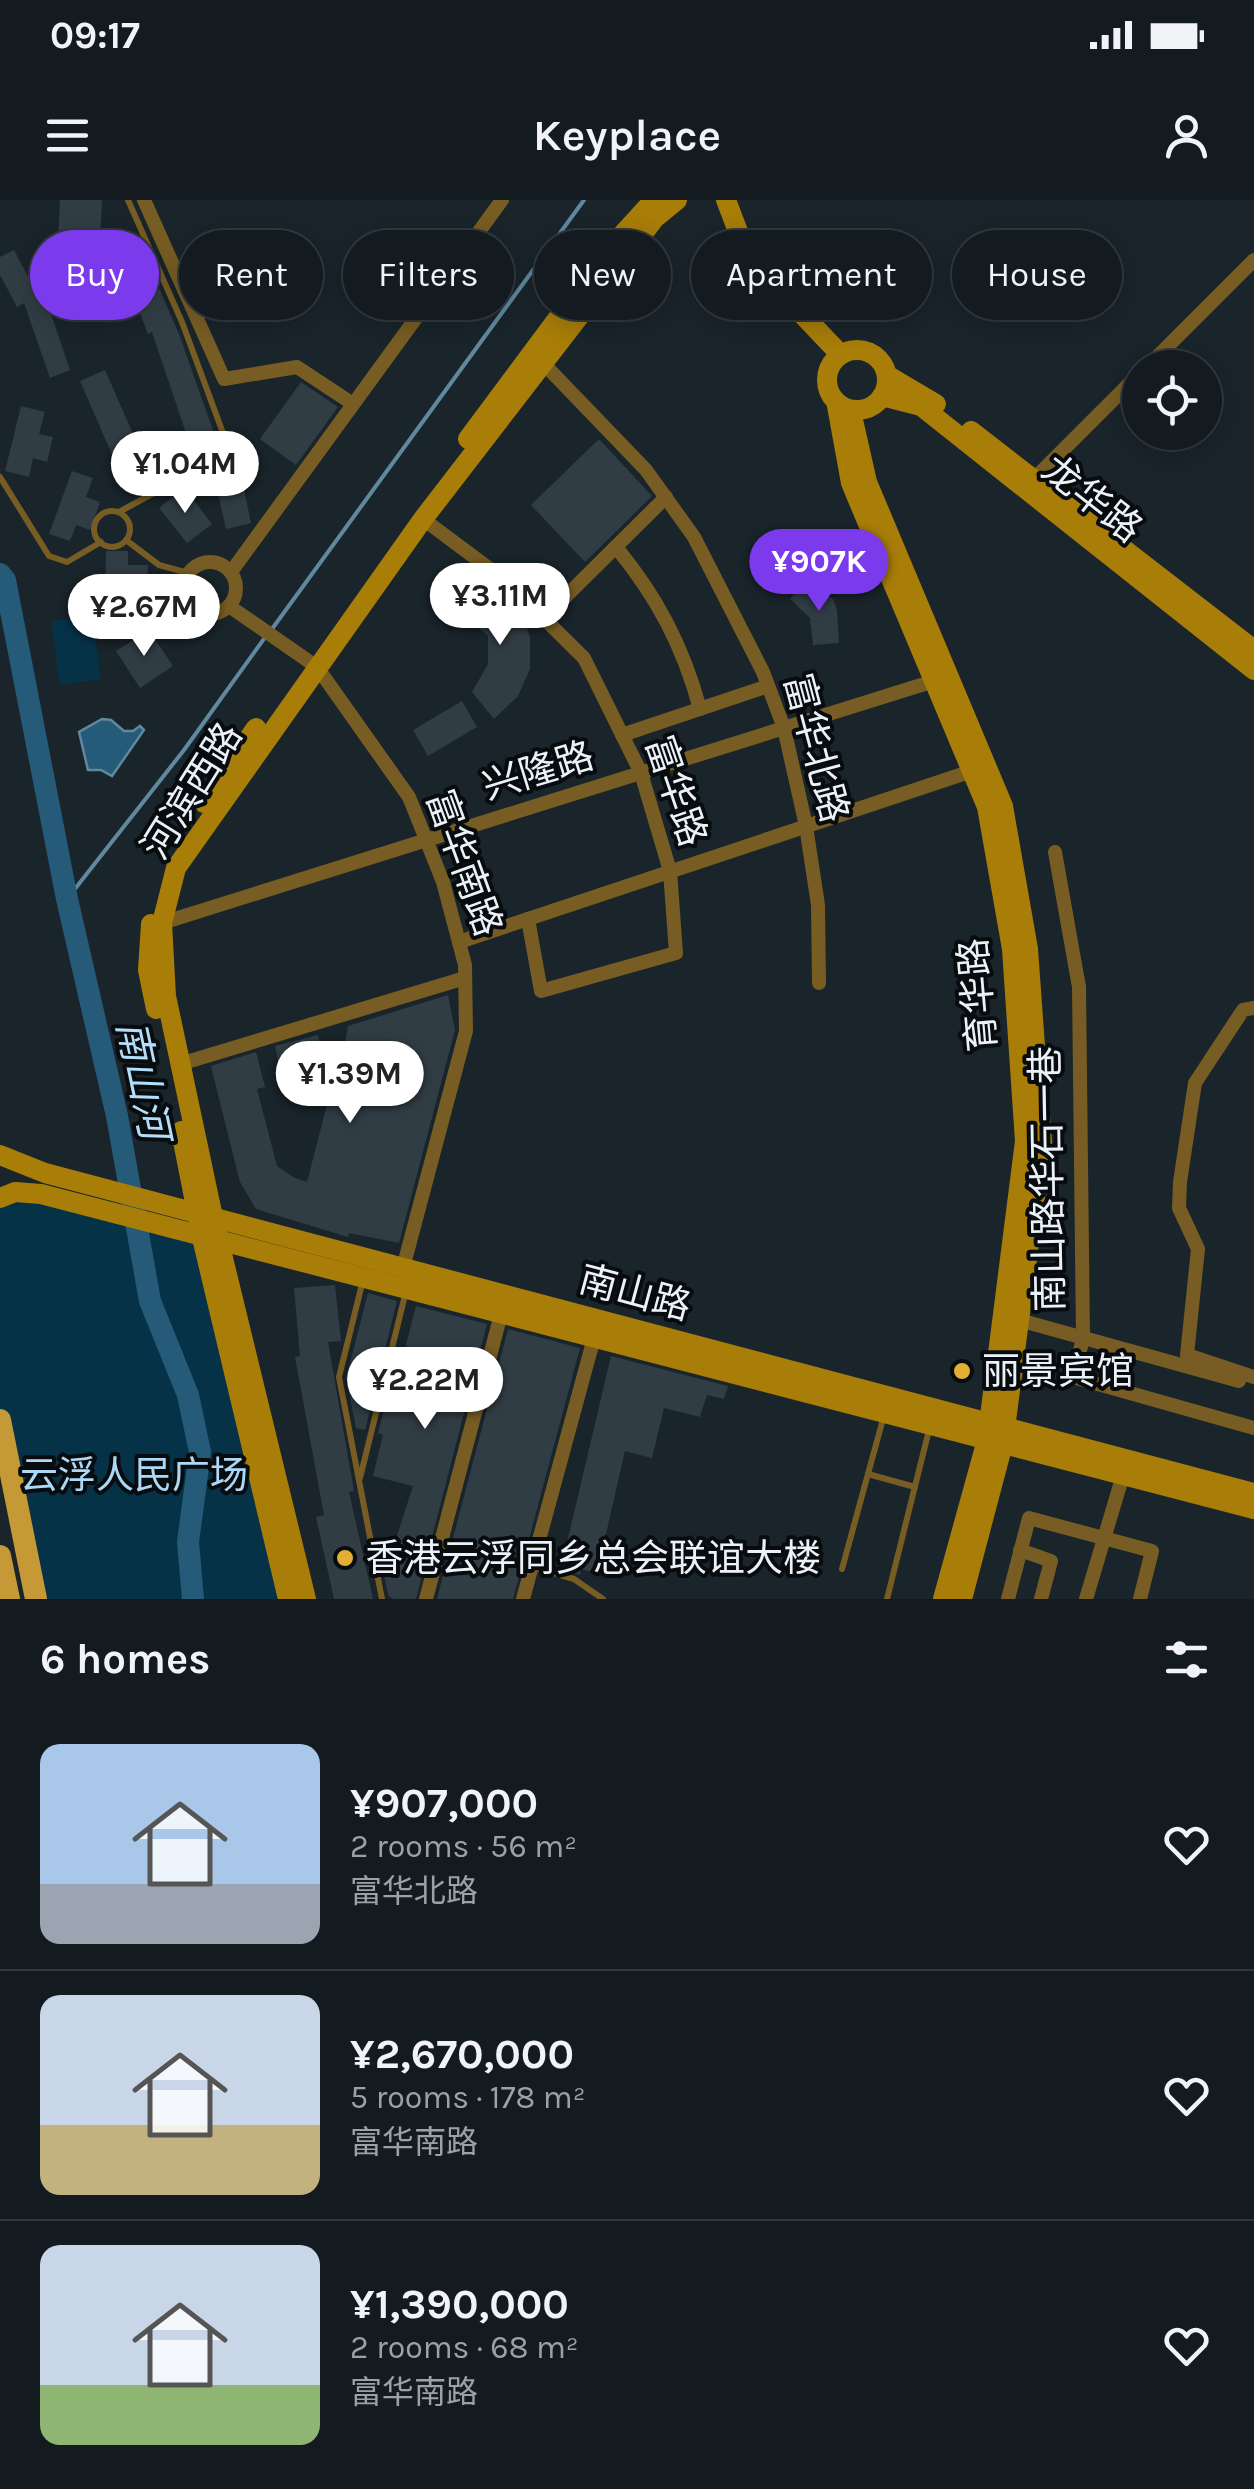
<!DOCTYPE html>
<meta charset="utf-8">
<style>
body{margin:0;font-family:Karla,"Noto Sans SC",sans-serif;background:#20282d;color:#f1f3f6;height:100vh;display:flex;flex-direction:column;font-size:38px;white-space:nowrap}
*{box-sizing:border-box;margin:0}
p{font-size:32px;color:#9da1a5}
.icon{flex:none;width:55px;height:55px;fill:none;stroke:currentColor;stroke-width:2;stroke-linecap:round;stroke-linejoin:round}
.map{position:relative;height:1399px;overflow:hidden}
.side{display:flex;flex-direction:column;background:#131b20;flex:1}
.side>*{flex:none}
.hud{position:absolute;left:30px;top:30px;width:1195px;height:90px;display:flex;gap:20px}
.fabs{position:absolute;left:1122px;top:150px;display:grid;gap:20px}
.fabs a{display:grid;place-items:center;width:100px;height:100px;border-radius:50%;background:#131b20;box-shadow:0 5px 25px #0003,0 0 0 2px #32393e;font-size:50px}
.price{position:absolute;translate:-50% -85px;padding:0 22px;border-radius:35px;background:#fff;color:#222;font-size:32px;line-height:65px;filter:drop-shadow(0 2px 5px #0008)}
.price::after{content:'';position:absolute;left:50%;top:60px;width:30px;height:22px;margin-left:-15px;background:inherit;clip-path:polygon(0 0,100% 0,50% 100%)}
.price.current{background:#7c3aed;color:#fff}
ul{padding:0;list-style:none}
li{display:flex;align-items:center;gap:30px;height:250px;padding:0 40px}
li+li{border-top:2px solid #32393e}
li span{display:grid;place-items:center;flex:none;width:280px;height:200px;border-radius:20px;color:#555}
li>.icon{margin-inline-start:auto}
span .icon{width:120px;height:120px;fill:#fffc;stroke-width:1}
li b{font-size:42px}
h2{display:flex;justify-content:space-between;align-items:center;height:120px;padding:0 40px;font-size:42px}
.pill{padding:0 35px;border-radius:45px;background:#131b20;box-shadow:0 5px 25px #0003,0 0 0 2px #32393e;font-size:35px;line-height:90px}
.pill.current{background:#7c3aed;color:#fff}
.status{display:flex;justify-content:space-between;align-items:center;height:70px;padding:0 50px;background:#131b20;direction:ltr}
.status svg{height:28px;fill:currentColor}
header{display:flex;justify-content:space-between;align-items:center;height:130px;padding:0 40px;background:#131b20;font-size:45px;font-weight:600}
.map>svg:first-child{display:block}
</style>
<div class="status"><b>09:17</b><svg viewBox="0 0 49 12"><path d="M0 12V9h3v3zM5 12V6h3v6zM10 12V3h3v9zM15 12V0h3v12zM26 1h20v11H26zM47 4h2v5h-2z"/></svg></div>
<header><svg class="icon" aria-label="menu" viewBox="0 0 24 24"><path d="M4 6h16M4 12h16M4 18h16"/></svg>Keyplace<svg class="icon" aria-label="person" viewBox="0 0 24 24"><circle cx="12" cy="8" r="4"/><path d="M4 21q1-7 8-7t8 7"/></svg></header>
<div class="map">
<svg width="1254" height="1399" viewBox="0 0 1254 1399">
<rect width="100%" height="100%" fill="#19242b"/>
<!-- green -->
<g fill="#063248">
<path d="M92,415L101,479L60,485L51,421Z"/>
<path d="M15,992L202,1038L288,1399H36L0,1220V998Z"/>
</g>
<!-- water -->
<path fill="#255a78" stroke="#60889e" stroke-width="2.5" d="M102,519L111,520L124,531H133L140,526L144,530L112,576L101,570H88L79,532Z"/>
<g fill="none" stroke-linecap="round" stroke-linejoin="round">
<!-- stream -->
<g stroke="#60889e" stroke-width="4">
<path d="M272,429L584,0"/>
<path d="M67,699L184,550L266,436"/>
</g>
<!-- river -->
<path stroke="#255a78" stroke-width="22" d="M0,374L5,380L67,699L117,916L150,1101L188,1195L200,1252L188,1342L193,1399"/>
</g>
<!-- building -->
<g fill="#313d45">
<path d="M60,0H102L100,43L58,41Z"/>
<path d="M14,50L45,109L49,108L70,170L50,178L24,103L17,107L0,75V57Z"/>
<path d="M147,60L179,134L214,233L189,242L152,132L148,134L123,70Z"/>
<path d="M105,170L149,270L124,282L80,181Z"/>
<path d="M301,182L338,207L296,265L260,239Z"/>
<path d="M21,206L45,212L39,234L53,237L47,262L33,258L29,277L5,271Z"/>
<path d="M599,239L652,296L585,362L531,305Z"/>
<path d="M240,270L251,323L226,329L214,276Z"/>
<path d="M72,271L93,278L86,297L100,302L90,330L76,325L70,341L49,334Z"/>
<path d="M184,288L212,324L187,343L159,308Z"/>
<path d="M106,351H128V365H148L147,392H128V414H105Z"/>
<path d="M481,378L523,416L530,437V469L518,496L494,519L472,492L488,464V436L462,414Z"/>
<path d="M805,381L833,399L837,410L839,443L813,445L810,418L790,399Z"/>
<path d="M149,430L173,466L140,488L116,451Z"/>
<path d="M462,501L477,527L428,556L413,530Z"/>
<path d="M448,795L455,830L399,1043L349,1033L348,1037L256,1009L240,982L211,866L256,852L265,887L257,889L277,966L293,977L307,982L338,862L342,861L348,826Z"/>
<path d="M318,835L324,866L281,875L275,846Z"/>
<path d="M335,1085L341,1141L328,1142L354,1291L349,1292L373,1399H334L316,1317L324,1315L295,1157L300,1156L294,1088Z"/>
<path d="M368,1093L397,1101L365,1230L356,1228L346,1178Z"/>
<path d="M416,1106L487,1124L416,1399H394L389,1397L384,1376L413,1286L373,1276L383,1235L378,1233L387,1197L392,1199Z"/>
<path d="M508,1129L580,1148L513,1399H437Z"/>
<path d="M611,1156L728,1186L724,1199L707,1195L700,1217L664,1208L652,1258L625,1251L597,1373L581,1369L580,1375L561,1368Z"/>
</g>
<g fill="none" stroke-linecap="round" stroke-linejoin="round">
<!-- lane -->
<g stroke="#775d23" stroke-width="6">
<path d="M0,277L49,356L67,362L101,342"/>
<circle cx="112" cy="329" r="18"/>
<path d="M119,312L230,252L182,122L128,0"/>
<path d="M126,340L159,365L188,373"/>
<path d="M363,1080L339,1177L382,1399"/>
<path d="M868,1274L915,1287"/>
<path d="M360,1278L406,1091"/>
<path d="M533,1367L574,1379L603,1399"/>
<path d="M842,1369L883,1219"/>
<path d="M887,1399L930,1226"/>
</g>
<!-- street -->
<g stroke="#775d23" stroke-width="14">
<path d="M144,0L224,179L297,167L353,204"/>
<path d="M543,163L646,270L694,337L763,472L784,528L806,626L818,705L819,783"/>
<path d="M1146,168L1254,60"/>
<path d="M1034,279L1140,173"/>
<path d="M423,319L506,381L584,458L641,573L670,671L676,753L541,791L528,719"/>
<path d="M616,347C657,397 683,446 700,509"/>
<circle cx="210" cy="388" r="26"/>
<path d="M231,372L502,0"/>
<path d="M229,406L317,467L409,597L443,682L465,765L466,831L403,1068"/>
<path d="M544,418L666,297"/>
<path d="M622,535L768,486"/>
<path d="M1055,652L1079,787L1083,1139L1073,1177L1254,1228"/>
<path d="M162,723L934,481"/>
<path d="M459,742L972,571"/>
<path d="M1254,808L1243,810L1195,883L1180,982L1179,1008L1198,1049L1187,1155L1254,1177"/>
<path d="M180,864L465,778"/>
<path d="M1019,1120L1239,1181"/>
<path d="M1020,1350L1051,1361L1041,1399"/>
<path d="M426,1399L501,1114"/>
<path d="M523,1399L594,1138"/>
<path d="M1008,1399L1029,1318L1152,1351L1140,1399"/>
<path d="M1086,1399L1123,1275"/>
</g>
<!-- secondary -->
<g stroke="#a87d08" stroke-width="20">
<path d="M726,0L742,42L762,72L840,154"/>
<circle cx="857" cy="180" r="30"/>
<path d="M887,175L936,204"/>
<path d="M882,196L921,206L1254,470"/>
<path d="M837,206L851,283L987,607L1012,749L1025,941L987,1240L943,1399"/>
<path d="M853,220L867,282L1003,606L1028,749L1042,943L1003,1244L962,1399"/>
<path d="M971,231L1254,450"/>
<path d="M468,239L610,48L654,0"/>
<path d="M204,603L256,528"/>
<path d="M151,724L148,770L156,809"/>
<path d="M181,931L202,1038L288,1399"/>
<path d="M0,955L45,973L1254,1293"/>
<path d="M0,998L15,992L41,994L1254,1309"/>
<path d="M306,1399L213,1017L166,796L162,723L176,668L423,319L655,18L677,0"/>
</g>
<!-- primary -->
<g stroke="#c59936" stroke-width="22">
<path d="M0,1220L36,1399"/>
<path d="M0,1356L9,1399"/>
</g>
</g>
<!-- markers -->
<g fill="#e3ae34" stroke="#080c0f" stroke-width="4">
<circle cx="962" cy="1171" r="10"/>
<circle cx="345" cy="1358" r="10"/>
</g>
<g text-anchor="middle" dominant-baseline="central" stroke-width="8" stroke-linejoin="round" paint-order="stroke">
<!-- street labels -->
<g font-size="38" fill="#ebf2f7" stroke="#080c0f">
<text transform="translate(1092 299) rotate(38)">龙华路</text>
<text transform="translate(816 548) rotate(75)">富华北路</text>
<text transform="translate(538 571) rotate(-17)">兴隆路</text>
<text transform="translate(192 591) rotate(-58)">河滨西路</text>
<text transform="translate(676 591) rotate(71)">富华路</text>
<text transform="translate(464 663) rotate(70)">富华南路</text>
<text transform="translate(978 795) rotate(-95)">育华路</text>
<text transform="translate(1048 979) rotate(-91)">南山路华石一巷</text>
<text transform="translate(635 1093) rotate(15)">南山路</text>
</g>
<!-- poi labels -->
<g font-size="38" fill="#ebf2f7" stroke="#080c0f" text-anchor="start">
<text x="982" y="1171">丽景宾馆</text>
<text x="365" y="1358">香港云浮同乡总会联谊大楼</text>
</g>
<!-- park labels -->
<g font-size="38" fill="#acd8f5" stroke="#080c0f">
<text x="134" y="1275">云浮人民广场</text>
</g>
<!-- water labels -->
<g font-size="40" font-style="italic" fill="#b2defb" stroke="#080c0f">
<text transform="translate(143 880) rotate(78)">南山河</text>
</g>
</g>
</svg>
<div class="fabs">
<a><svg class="icon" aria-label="locate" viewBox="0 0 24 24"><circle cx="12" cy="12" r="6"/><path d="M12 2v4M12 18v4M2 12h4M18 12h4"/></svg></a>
</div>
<b class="price" style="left:185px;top:316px">¥1.04M</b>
<b class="price current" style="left:819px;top:414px">¥907K</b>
<b class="price" style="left:500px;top:448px">¥3.11M</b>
<b class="price" style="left:144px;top:459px">¥2.67M</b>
<b class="price" style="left:350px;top:926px">¥1.39M</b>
<b class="price" style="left:425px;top:1232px">¥2.22M</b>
<div class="hud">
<a class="pill current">Buy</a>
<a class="pill">Rent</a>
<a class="pill">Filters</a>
<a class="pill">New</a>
<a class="pill">Apartment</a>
<a class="pill">House</a>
</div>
</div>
<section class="side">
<h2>6 homes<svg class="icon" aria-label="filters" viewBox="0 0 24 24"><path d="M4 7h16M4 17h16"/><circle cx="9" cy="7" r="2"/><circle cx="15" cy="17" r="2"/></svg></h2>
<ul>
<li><span style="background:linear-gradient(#a9c7e8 70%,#9aa5b1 0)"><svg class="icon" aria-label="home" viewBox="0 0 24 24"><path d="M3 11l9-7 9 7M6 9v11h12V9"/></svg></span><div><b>¥907,000</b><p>2 rooms · 56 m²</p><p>富华北路</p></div><svg class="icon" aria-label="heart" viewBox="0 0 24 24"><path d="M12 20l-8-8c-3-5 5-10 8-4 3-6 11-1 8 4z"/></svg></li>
<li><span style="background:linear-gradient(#c9d6e8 65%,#c2b280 0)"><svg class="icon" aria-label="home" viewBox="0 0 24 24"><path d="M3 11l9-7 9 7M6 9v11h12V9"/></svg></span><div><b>¥2,670,000</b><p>5 rooms · 178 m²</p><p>富华南路</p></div><svg class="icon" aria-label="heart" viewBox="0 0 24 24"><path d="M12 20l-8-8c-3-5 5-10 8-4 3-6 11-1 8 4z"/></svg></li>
<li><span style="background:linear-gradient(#c9d6e8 70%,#8fb573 0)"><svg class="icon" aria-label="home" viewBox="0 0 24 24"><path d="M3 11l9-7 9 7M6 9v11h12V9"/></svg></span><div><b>¥1,390,000</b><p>2 rooms · 68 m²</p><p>富华南路</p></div><svg class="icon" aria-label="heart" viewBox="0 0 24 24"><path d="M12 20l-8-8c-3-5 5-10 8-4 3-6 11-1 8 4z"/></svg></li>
</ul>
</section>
